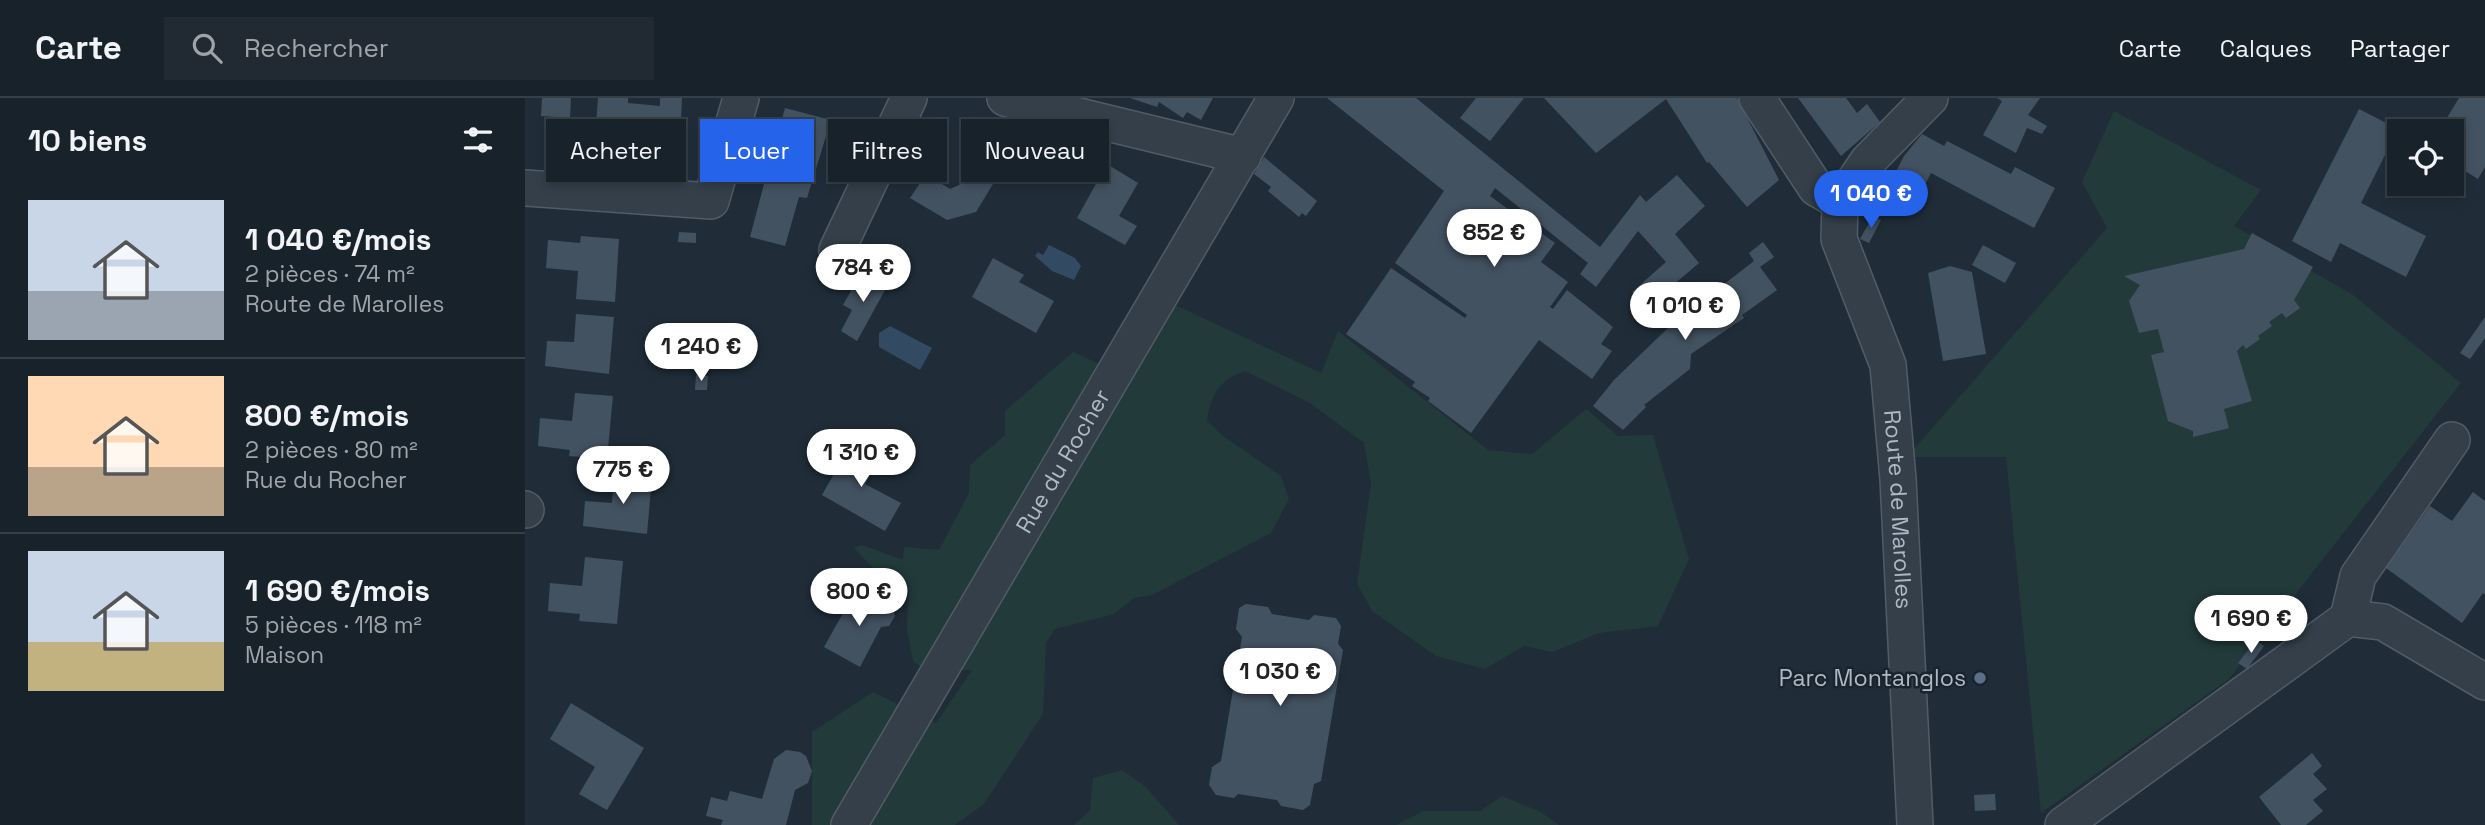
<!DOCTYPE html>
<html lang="fr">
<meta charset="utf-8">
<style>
body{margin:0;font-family:"Space Grotesk",sans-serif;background:#212a33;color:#f1f3f6;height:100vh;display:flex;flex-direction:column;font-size:26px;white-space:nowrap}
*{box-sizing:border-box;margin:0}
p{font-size:23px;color:#9fa4a9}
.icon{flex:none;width:38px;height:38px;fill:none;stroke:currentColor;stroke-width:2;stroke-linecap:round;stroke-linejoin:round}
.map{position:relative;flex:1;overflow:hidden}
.details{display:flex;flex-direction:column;background:#18222b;width:525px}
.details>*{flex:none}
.banner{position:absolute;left:21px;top:21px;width:665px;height:63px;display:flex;gap:14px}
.tools{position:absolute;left:1862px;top:21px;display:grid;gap:14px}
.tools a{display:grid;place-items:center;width:77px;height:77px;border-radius:0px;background:#18222b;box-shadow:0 4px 10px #0003,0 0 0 2px #363f47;font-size:35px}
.price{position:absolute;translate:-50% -60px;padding:0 16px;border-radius:24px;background:#fff;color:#222;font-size:23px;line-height:46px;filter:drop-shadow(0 2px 4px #0008)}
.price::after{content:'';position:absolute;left:50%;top:42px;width:21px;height:16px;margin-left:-10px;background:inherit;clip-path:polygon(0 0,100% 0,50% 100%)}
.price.selected{background:#2563eb;color:#fff}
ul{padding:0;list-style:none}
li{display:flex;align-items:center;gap:21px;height:175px;padding:0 28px}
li+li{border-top:2px solid #363f47}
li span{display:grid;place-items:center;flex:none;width:196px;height:140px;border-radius:0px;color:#555}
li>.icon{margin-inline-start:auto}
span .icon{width:84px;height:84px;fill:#fffc;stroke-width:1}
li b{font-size:30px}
h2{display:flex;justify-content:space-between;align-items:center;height:84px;padding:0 28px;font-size:30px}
.pill{padding:0 24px;border-radius:0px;background:#18222b;box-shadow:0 4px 10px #0003,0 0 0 2px #363f47;font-size:24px;line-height:63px}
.pill.selected{background:#2563eb;color:#fff}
header{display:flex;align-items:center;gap:42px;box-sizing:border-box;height:98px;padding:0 35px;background:#18222b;border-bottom:2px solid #363f47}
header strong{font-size:33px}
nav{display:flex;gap:38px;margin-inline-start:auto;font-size:24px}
.search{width:490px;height:63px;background:#212a33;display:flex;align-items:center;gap:18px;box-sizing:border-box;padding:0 24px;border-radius:0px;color:#9fa4a9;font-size:26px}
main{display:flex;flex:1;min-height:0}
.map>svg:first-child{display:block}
</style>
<header>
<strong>Carte</strong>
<div class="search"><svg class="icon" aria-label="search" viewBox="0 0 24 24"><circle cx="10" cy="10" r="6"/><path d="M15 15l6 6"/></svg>Rechercher</div>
<nav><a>Carte</a><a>Calques</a><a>Partager</a></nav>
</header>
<main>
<section class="details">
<h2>10 biens<svg class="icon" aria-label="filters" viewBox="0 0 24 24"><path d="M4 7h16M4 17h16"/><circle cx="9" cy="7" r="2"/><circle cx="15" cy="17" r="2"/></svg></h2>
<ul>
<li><span style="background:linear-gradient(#c9d6e8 65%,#9aa5b1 0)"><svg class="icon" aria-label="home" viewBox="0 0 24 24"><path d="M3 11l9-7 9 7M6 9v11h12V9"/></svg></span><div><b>1 040 €/mois</b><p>2 pièces · 74 m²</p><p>Route de Marolles</p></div></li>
<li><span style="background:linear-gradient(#ffd9b3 65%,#b9a48a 0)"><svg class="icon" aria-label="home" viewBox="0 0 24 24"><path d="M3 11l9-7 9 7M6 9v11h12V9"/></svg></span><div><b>800 €/mois</b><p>2 pièces · 80 m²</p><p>Rue du Rocher</p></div></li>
<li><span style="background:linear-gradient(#c9d6e8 65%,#c2b280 0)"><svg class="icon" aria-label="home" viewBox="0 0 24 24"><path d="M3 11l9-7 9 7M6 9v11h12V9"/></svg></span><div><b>1 690 €/mois</b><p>5 pièces · 118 m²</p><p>Maison</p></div></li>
</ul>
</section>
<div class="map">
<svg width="1960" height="727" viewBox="0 0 1960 727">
<rect width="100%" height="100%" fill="#202d39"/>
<!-- green -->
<g fill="#223a3a">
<path d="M1589,13L1736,92L1709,128L1828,197L1936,285L1704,581L1516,715L1481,359H1382L1582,130L1557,84Z"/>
<path d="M648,206L796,275L813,233L963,352L1007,356L1061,311L1093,338L1128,337L1164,461L1133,528L1074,535L1027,554L999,548L960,571L911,558L847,513L832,485L846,386L839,345L785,305L720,273C694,282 686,296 682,323L698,338L756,378L764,401L746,435L627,497L609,500L589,516L530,531L521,545L518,616L459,706L430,727H287V634L348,594L411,625L447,572H400L388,563L382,531L384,488L350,472L329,450L337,447L378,462L379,449L414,452L444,395L445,367L480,337V313L548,254L608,281Z"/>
<path d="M597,672L621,689L654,727H549L565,712L568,680Z"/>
<path d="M977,698L1016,714L1034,727H871L899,713H955Z"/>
</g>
<!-- water -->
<g fill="#324a62">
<path d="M524,147L550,160L556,168L549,182L527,173L510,158L513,154L518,157Z"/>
<path d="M365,228L407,250L395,272L354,249V235Z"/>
</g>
<!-- building -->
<g fill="#435261">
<path d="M17,0H46L45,20L16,18Z"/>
<path d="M73,0H103V5L135,8V0H157L155,50L98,45L99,30L71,27Z"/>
<path d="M605,0H688L676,22L662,14L658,20L634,4L632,9Z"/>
<path d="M802,0H891L1075,149L1115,97L1121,104L1152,77L1180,108L1150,136L1174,165L1121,210L1107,194L1141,164L1113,133L1071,189L1055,176L1063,165L970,90L965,98L1030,145L1016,164L1043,184L1025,209L1028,211L1042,192L1088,229L1076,246L1087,253L1067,281L1014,242L946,335L903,303L905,300L887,288L890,284L821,236L866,170L940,220L942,217L870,165L919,93Z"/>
<path d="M951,0H999L965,43L935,20Z"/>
<path d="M1019,0H1212L1254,82L1222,109L1184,64L1182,65L1141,1L1071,55Z"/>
<path d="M1273,0H1321L1332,15L1342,6L1355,24L1316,58Z"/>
<path d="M1472,0H1515L1503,17L1522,28L1517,36L1502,30L1491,55L1458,37L1477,3Z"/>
<path d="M1934,0H1960V69L1953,81L1927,65V33H1914Z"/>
<path d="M260,10L306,22L282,100L274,99L260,148L225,139L243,71L261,75L270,44L252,39Z"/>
<path d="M1834,11L1873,31L1836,105L1901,138L1881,179L1815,145L1806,164L1767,143Z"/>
<path d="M1397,36L1419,48L1422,43L1486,76L1490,69L1530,90L1509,130L1406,75L1388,110L1371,117L1353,108L1379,58Z"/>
<path d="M739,59L792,103L781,118L777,115L774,119L743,93L746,89L729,76Z"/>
<path d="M449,62L474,76L451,114L422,122L385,100L401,76L425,91L434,87Z"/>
<path d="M582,66L613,85L594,118L612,128L600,147L552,120Z"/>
<path d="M1348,118L1356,122L1344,145L1335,141Z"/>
<path d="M154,134L171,135V145L153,144Z"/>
<path d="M1727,135L1788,169L1769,202L1775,210L1761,220L1757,215L1744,224L1747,228L1733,238L1735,241L1721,251L1718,247L1712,253L1727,303L1699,311L1704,330L1668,339V333L1643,323L1626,257L1639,254L1633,231L1614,235L1604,203L1615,187L1599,178L1719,151Z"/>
<path d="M56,138L94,141L90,204L51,201L53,173L21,170L23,142L55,145Z"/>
<path d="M1238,144L1249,159L1235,169L1252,192L1217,217L1219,220L1166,256L1165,271L1119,307L1121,309L1098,332L1068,308L1089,282L1145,228L1229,163L1224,155Z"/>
<path d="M1458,147L1491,165L1480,185L1447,167Z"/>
<path d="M468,160L499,177L494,184L529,203L511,235L447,199Z"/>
<path d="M1425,168L1447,174L1461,256L1418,263L1403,175Z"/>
<path d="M348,173L365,183L332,243L316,233L327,212L318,207L332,182L341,187Z"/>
<path d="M51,216L89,219L84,276L20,268L22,243L49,244Z"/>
<path d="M1960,219V240L1945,261L1935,255Z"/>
<path d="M171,277L183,278L182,292H170Z"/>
<path d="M50,295L88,298L82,361L44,358L45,352L13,348L15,320L47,323Z"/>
<path d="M327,344L355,360L340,386L376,405L360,433L297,397Z"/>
<path d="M89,376L127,379L122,436L58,428L60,403L87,405Z"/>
<path d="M1948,394L1960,403V497L1958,495L1937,525L1861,470L1905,408L1927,423Z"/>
<path d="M60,459L98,463L92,526L54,523L55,516L23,513L25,485L57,488Z"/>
<path d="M337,492L368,511L370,518L364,528L356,529L335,569L299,549L322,508L326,510Z"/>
<path d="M721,506L743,509L747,516L784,522L789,517L811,520L816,528L813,546L818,552L796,683L789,686L785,707L778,712L756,708L752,702L713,696L709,700L691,697L684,687L687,669L696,663L717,539L711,531L714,510Z"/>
<path d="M1731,542L1739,548L1722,571L1713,565Z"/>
<path d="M46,605L119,650L82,712L54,696L70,669L25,641Z"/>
<path d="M261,652L275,654L281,658L287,673L283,685L270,692L261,727H196L198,722L181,718L186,699L202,703L205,693L237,701L249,661Z"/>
<path d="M1787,655L1797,668L1788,676L1802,691L1788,702L1798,713L1781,727H1756L1734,699Z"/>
<path d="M1470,696L1471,712L1450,713L1449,697Z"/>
</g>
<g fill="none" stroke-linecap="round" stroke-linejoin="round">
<!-- minor casing -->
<g stroke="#515c67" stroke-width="38">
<g id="minor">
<path d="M480,0L718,58"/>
<path d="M1232,0L1291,90L1315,104"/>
<path d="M0,90L186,103L216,0"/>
<path id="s1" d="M1315,104L1314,141L1363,267L1373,381L1390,727"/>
<path d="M1315,104L1343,63L1405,0"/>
<path d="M312,152L384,0"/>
<path d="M0,411L1,412"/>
<path d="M1823,520L1833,478L1927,342"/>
<path id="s2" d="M324,727L751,0"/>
<path d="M1538,727L1823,520L1858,524L1960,584"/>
</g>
</g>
<!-- minor -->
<use href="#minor" stroke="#343f4a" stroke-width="35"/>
</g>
<!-- markers -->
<circle fill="#5c6f8a" stroke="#19242e" stroke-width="2.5" cx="1455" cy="580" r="7"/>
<g text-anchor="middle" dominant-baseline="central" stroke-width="5" stroke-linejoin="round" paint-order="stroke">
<!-- street labels -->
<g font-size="23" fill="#aeb9c6" stroke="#19242e">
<text stroke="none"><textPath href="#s2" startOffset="422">Rue du Rocher</textPath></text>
<text stroke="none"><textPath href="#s1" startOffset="317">Route de Marolles</textPath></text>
</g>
<!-- poi labels -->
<g font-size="23" fill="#aeb9c6" stroke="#19242e" text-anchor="end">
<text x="1441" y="580">Parc Montanglos</text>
</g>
</g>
</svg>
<div class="tools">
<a><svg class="icon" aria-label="locate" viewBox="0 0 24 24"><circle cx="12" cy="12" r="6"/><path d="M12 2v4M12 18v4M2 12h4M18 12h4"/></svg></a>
</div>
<b class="price selected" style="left:1346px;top:132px">1 040 €</b>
<b class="price" style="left:969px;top:171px">852 €</b>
<b class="price" style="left:338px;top:206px">784 €</b>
<b class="price" style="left:1160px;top:244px">1 010 €</b>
<b class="price" style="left:176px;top:285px">1 240 €</b>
<b class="price" style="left:336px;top:391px">1 310 €</b>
<b class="price" style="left:98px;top:408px">775 €</b>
<b class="price" style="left:334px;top:530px">800 €</b>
<b class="price" style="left:1726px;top:557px">1 690 €</b>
<b class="price" style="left:755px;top:610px">1 030 €</b>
<div class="banner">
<a class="pill">Acheter</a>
<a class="pill selected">Louer</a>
<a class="pill">Filtres</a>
<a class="pill">Nouveau</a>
</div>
</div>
</main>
